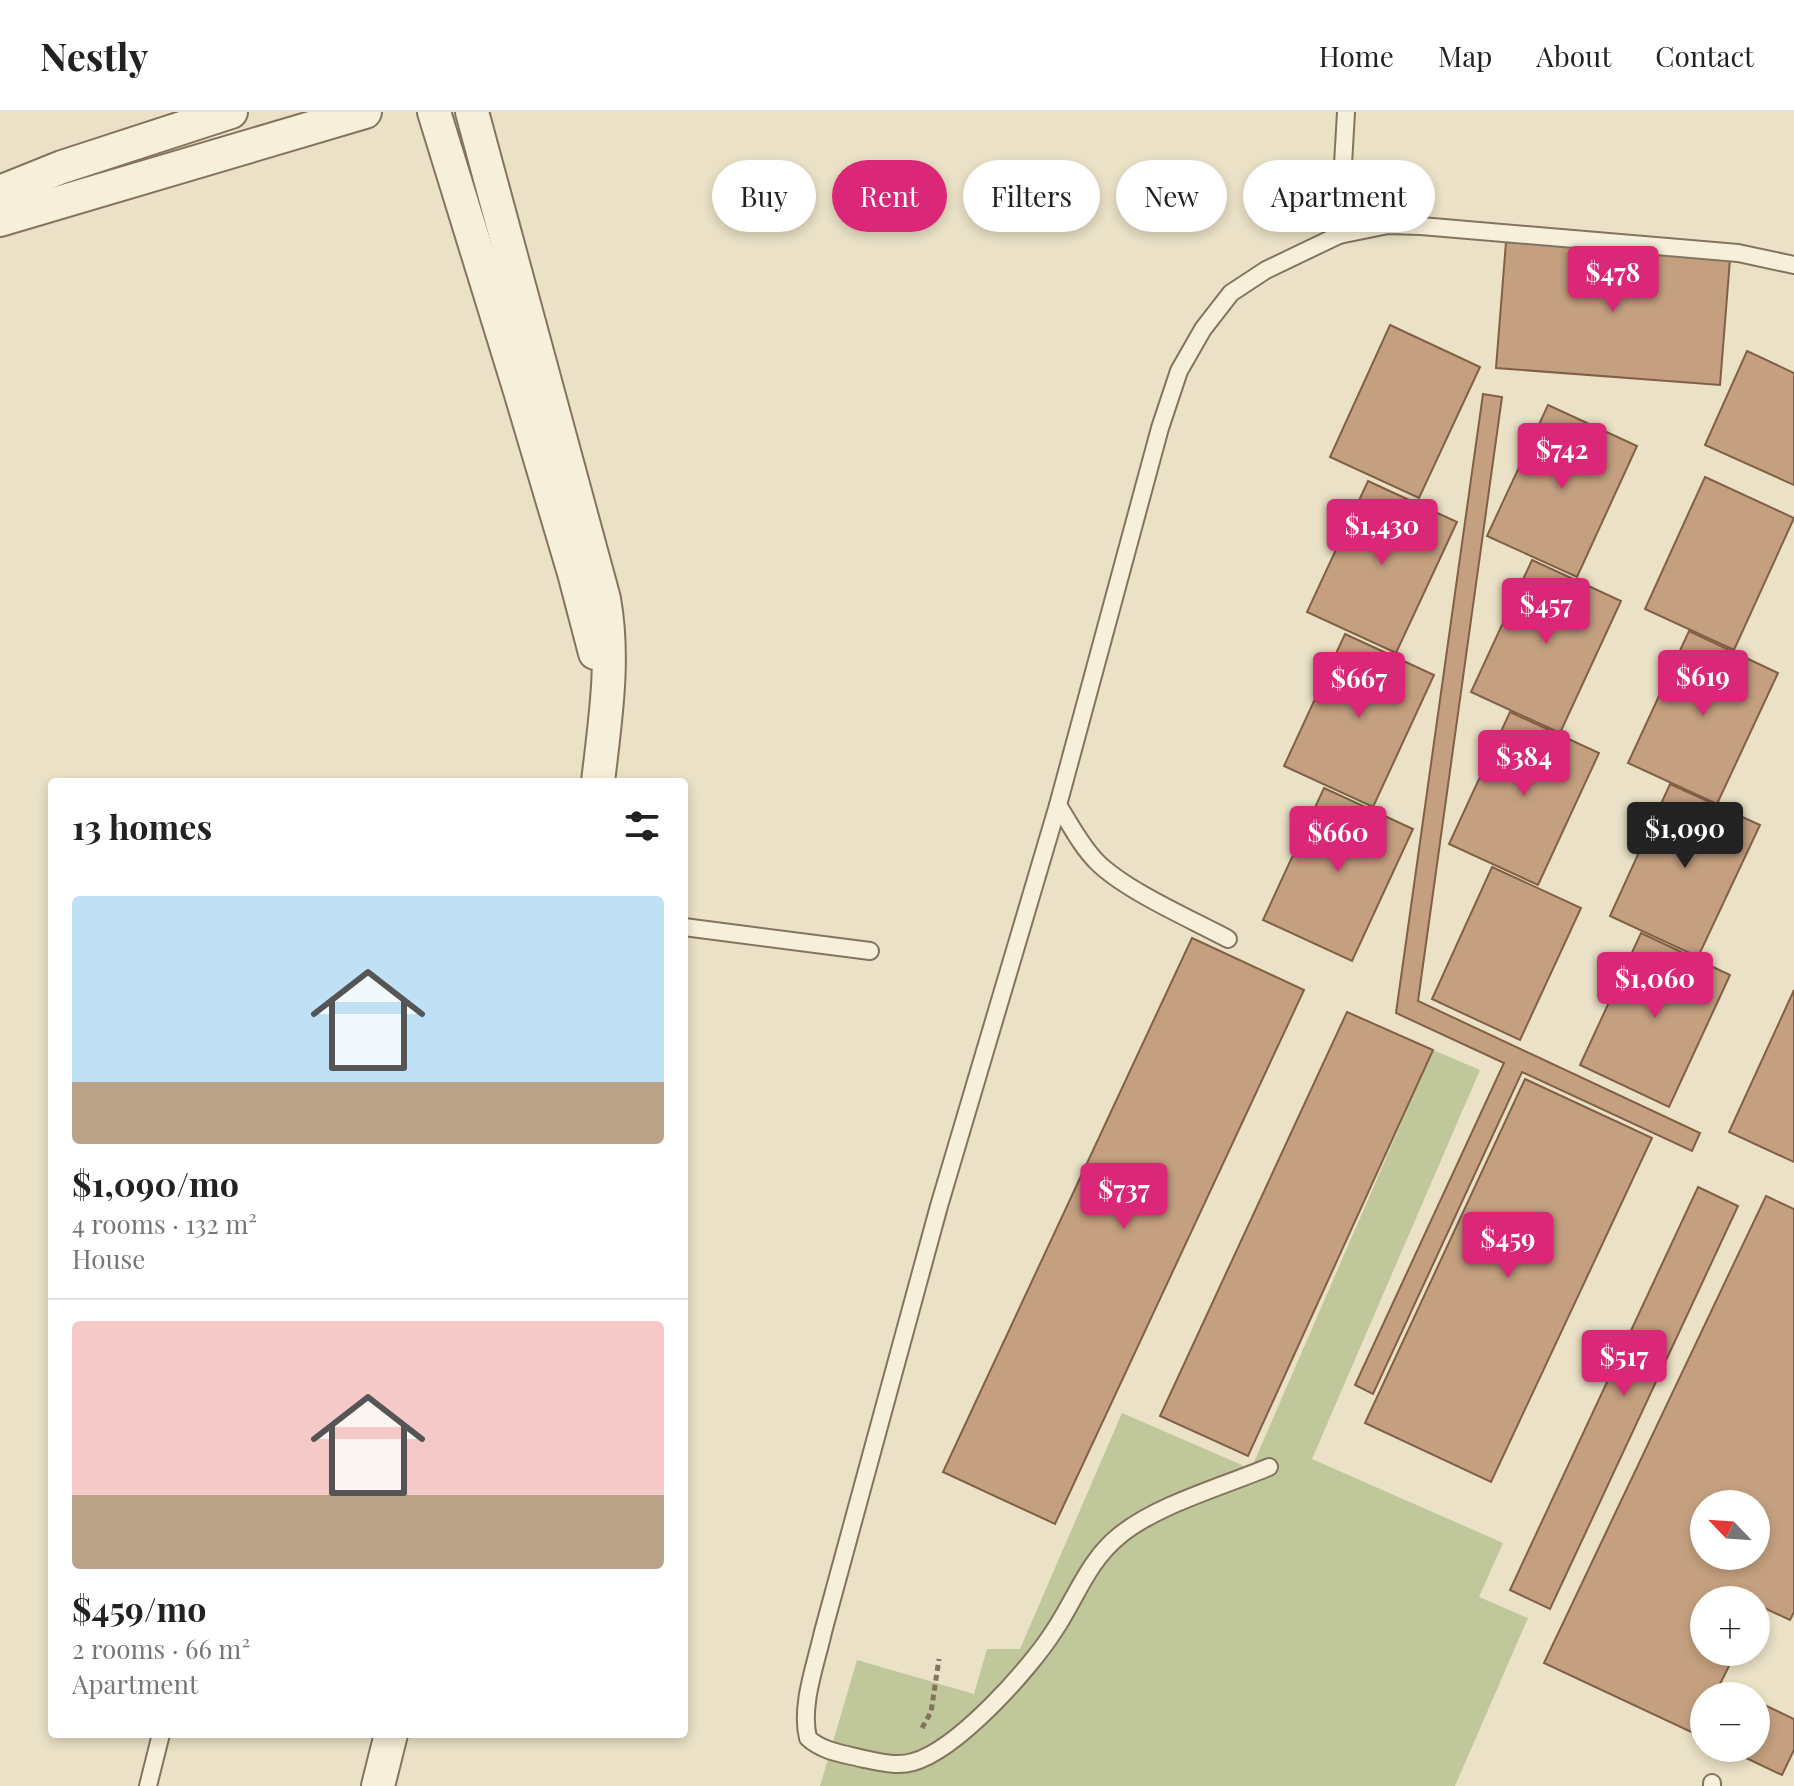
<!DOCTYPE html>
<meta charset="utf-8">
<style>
body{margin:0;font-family:"Playfair Display",serif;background:#f2f2f2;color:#222;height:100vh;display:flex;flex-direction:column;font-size:30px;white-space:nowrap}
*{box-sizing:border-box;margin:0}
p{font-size:26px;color:#767676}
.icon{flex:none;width:44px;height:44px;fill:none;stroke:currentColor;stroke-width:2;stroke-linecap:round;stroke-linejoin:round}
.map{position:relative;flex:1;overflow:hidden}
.details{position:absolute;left:48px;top:666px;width:640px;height:960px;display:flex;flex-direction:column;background:#fff;border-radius:8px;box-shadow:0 4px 12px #0003}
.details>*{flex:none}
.guide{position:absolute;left:712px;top:48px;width:760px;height:72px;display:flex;gap:16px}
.needle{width:52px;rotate:295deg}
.controls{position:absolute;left:1690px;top:1378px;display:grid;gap:16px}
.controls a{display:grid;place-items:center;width:80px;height:80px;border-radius:50%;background:#fff;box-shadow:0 4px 12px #0003;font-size:40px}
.price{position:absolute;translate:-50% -68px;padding:0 18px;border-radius:8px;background:#db2777;color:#fff;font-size:26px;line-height:52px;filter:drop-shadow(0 2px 4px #0008)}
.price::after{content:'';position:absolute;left:50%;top:48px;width:24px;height:18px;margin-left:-12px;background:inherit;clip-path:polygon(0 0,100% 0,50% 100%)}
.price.active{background:#222;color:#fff}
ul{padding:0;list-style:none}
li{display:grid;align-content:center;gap:16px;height:424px;padding:0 24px}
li+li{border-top:2px solid #e0e0e0}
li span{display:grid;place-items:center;height:248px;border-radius:8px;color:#555}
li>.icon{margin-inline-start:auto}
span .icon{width:144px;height:144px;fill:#fffc;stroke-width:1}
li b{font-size:34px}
h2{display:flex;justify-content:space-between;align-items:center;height:96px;padding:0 24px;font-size:34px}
.tag{padding:0 28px;border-radius:36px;background:#fff;box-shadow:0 4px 12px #0003;font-size:28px;line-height:72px}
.tag.active{background:#db2777;color:#fff}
header{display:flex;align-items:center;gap:48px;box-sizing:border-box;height:112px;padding:0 40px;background:#fff;border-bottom:2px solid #e0e0e0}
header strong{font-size:38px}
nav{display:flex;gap:44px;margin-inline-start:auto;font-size:28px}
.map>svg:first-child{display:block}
</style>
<header>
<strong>Nestly</strong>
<nav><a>Home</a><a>Map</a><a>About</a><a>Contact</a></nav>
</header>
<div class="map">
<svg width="1794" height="1674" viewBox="0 0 1794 1674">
<rect width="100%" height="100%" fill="#eae1c6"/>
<!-- green -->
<path fill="#c0c89b" d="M1433,938L1480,958L1312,1347L1503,1431L1479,1485L1528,1506L1455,1674H820L857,1548L974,1582L987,1537H1020L1122,1301L1251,1357Z"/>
<!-- building -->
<g fill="#c5a080" stroke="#816046" stroke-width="2" fill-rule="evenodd">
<path d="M1506,130L1730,147L1720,273L1496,256Z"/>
<path d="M1390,213L1480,255L1419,386L1330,345Z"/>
<path d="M1747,239L1794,261V373L1705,333Z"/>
<path d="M1483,282L1502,285L1418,889L1700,1021L1692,1039L1522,960L1373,1282L1355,1273L1504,951L1396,901Z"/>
<path d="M1548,293L1637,334L1577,465L1487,424Z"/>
<path d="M1705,365L1794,406L1734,538L1645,497Z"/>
<path d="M1368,369L1457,410L1396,541L1307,500Z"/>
<path d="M1532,448L1621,489L1560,621L1471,580Z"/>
<path d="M1689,519L1778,561L1717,692L1628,651Z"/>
<path d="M1345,522L1434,563L1373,695L1284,654Z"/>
<path d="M1510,600L1599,641L1538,773L1449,732Z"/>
<path d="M1670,672L1760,713L1698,845L1610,804Z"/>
<path d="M1324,676L1413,717L1352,849L1263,808Z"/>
<path d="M1492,755L1581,796L1520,928L1432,887Z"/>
<path d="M1641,821L1730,863L1669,995L1580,953Z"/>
<path d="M1192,826L1304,878L1055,1412L943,1360Z"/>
<path d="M1794,878V1050L1729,1020Z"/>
<path d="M1347,900L1433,938L1248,1344L1160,1304Z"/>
<path d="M1525,967L1652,1026L1491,1370L1365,1311Z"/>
<path d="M1698,1075L1738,1094L1550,1497L1510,1478Z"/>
<path d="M1766,1084L1794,1097V1500L1790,1508L1758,1493L1756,1497V1488H1704V1540H1736L1720,1572L1746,1584H1704V1626L1544,1551ZM1704,1392H1756V1444H1704Z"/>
<path d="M1756,1589L1794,1607V1638L1782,1663L1725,1636H1756Z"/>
</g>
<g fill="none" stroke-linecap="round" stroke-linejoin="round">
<!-- lane casing -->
<g stroke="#84745e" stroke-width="20">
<g id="lane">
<path d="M1339,123L1346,0"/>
<path d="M1058,693C1070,712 1081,734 1097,750C1126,779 1191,807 1228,827"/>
<path d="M684,815L870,839"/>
<path d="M1269,1355C1224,1374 1156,1393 1119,1424C1088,1449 1076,1486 1054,1519C1029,1558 957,1638 913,1650C897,1655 880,1650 864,1647C845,1642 823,1640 808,1626C800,1593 816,1552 823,1520L939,1094L1058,693L1160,316L1179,259L1203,217L1231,181L1266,158L1339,123L1388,113L1421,114L1738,141L1794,153"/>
<path d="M1712,1671V1674"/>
<path d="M148,1674L161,1622"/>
</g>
</g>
<!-- street casing -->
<g stroke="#84745e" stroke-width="36">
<g id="street">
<path d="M434,0L520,279L574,461L595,541"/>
<path d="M472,0L604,487C615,548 605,609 598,670"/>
<path d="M0,80L62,55L231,0"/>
<path d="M0,108L365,0"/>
<path d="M378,1674L391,1622"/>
</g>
</g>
<!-- path -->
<path stroke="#84745e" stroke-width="5" stroke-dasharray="6 4" stroke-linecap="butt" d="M922,1616L931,1600L939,1547"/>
<!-- lane -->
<use href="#lane" stroke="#f6efd9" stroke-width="16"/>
<!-- street -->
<use href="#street" stroke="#f6efd9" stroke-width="32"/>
</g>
</svg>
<div class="controls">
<a><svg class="needle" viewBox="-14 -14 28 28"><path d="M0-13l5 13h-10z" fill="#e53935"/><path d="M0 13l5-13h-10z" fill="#767676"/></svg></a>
<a>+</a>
<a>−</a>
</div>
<b class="price" style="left:1613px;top:202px">$478</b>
<b class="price" style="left:1562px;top:379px">$742</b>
<b class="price" style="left:1382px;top:455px">$1,430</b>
<b class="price" style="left:1546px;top:534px">$457</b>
<b class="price" style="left:1703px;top:606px">$619</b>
<b class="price" style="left:1359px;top:608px">$667</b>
<b class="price" style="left:1524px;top:686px">$384</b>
<b class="price active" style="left:1685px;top:758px">$1,090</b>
<b class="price" style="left:1338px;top:762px">$660</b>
<b class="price" style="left:1655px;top:908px">$1,060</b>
<b class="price" style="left:1124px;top:1119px">$737</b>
<b class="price" style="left:1508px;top:1168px">$459</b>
<b class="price" style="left:1624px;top:1286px">$517</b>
<div class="guide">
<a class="tag">Buy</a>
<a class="tag active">Rent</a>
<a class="tag">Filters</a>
<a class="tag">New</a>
<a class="tag">Apartment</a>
</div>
<section class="details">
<h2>13 homes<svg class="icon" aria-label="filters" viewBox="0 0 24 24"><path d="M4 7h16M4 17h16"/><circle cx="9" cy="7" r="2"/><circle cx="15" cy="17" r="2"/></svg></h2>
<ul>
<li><span style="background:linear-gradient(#bfe0f5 75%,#b9a48a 0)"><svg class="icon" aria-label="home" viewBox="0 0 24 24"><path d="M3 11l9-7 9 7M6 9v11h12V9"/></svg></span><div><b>$1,090/mo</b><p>4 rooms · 132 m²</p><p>House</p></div></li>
<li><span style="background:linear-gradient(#f6c9c9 70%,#b9a48a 0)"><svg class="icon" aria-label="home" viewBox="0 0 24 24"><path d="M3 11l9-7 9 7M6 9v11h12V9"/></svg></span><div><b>$459/mo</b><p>2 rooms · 66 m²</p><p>Apartment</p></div></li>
</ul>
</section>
</div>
